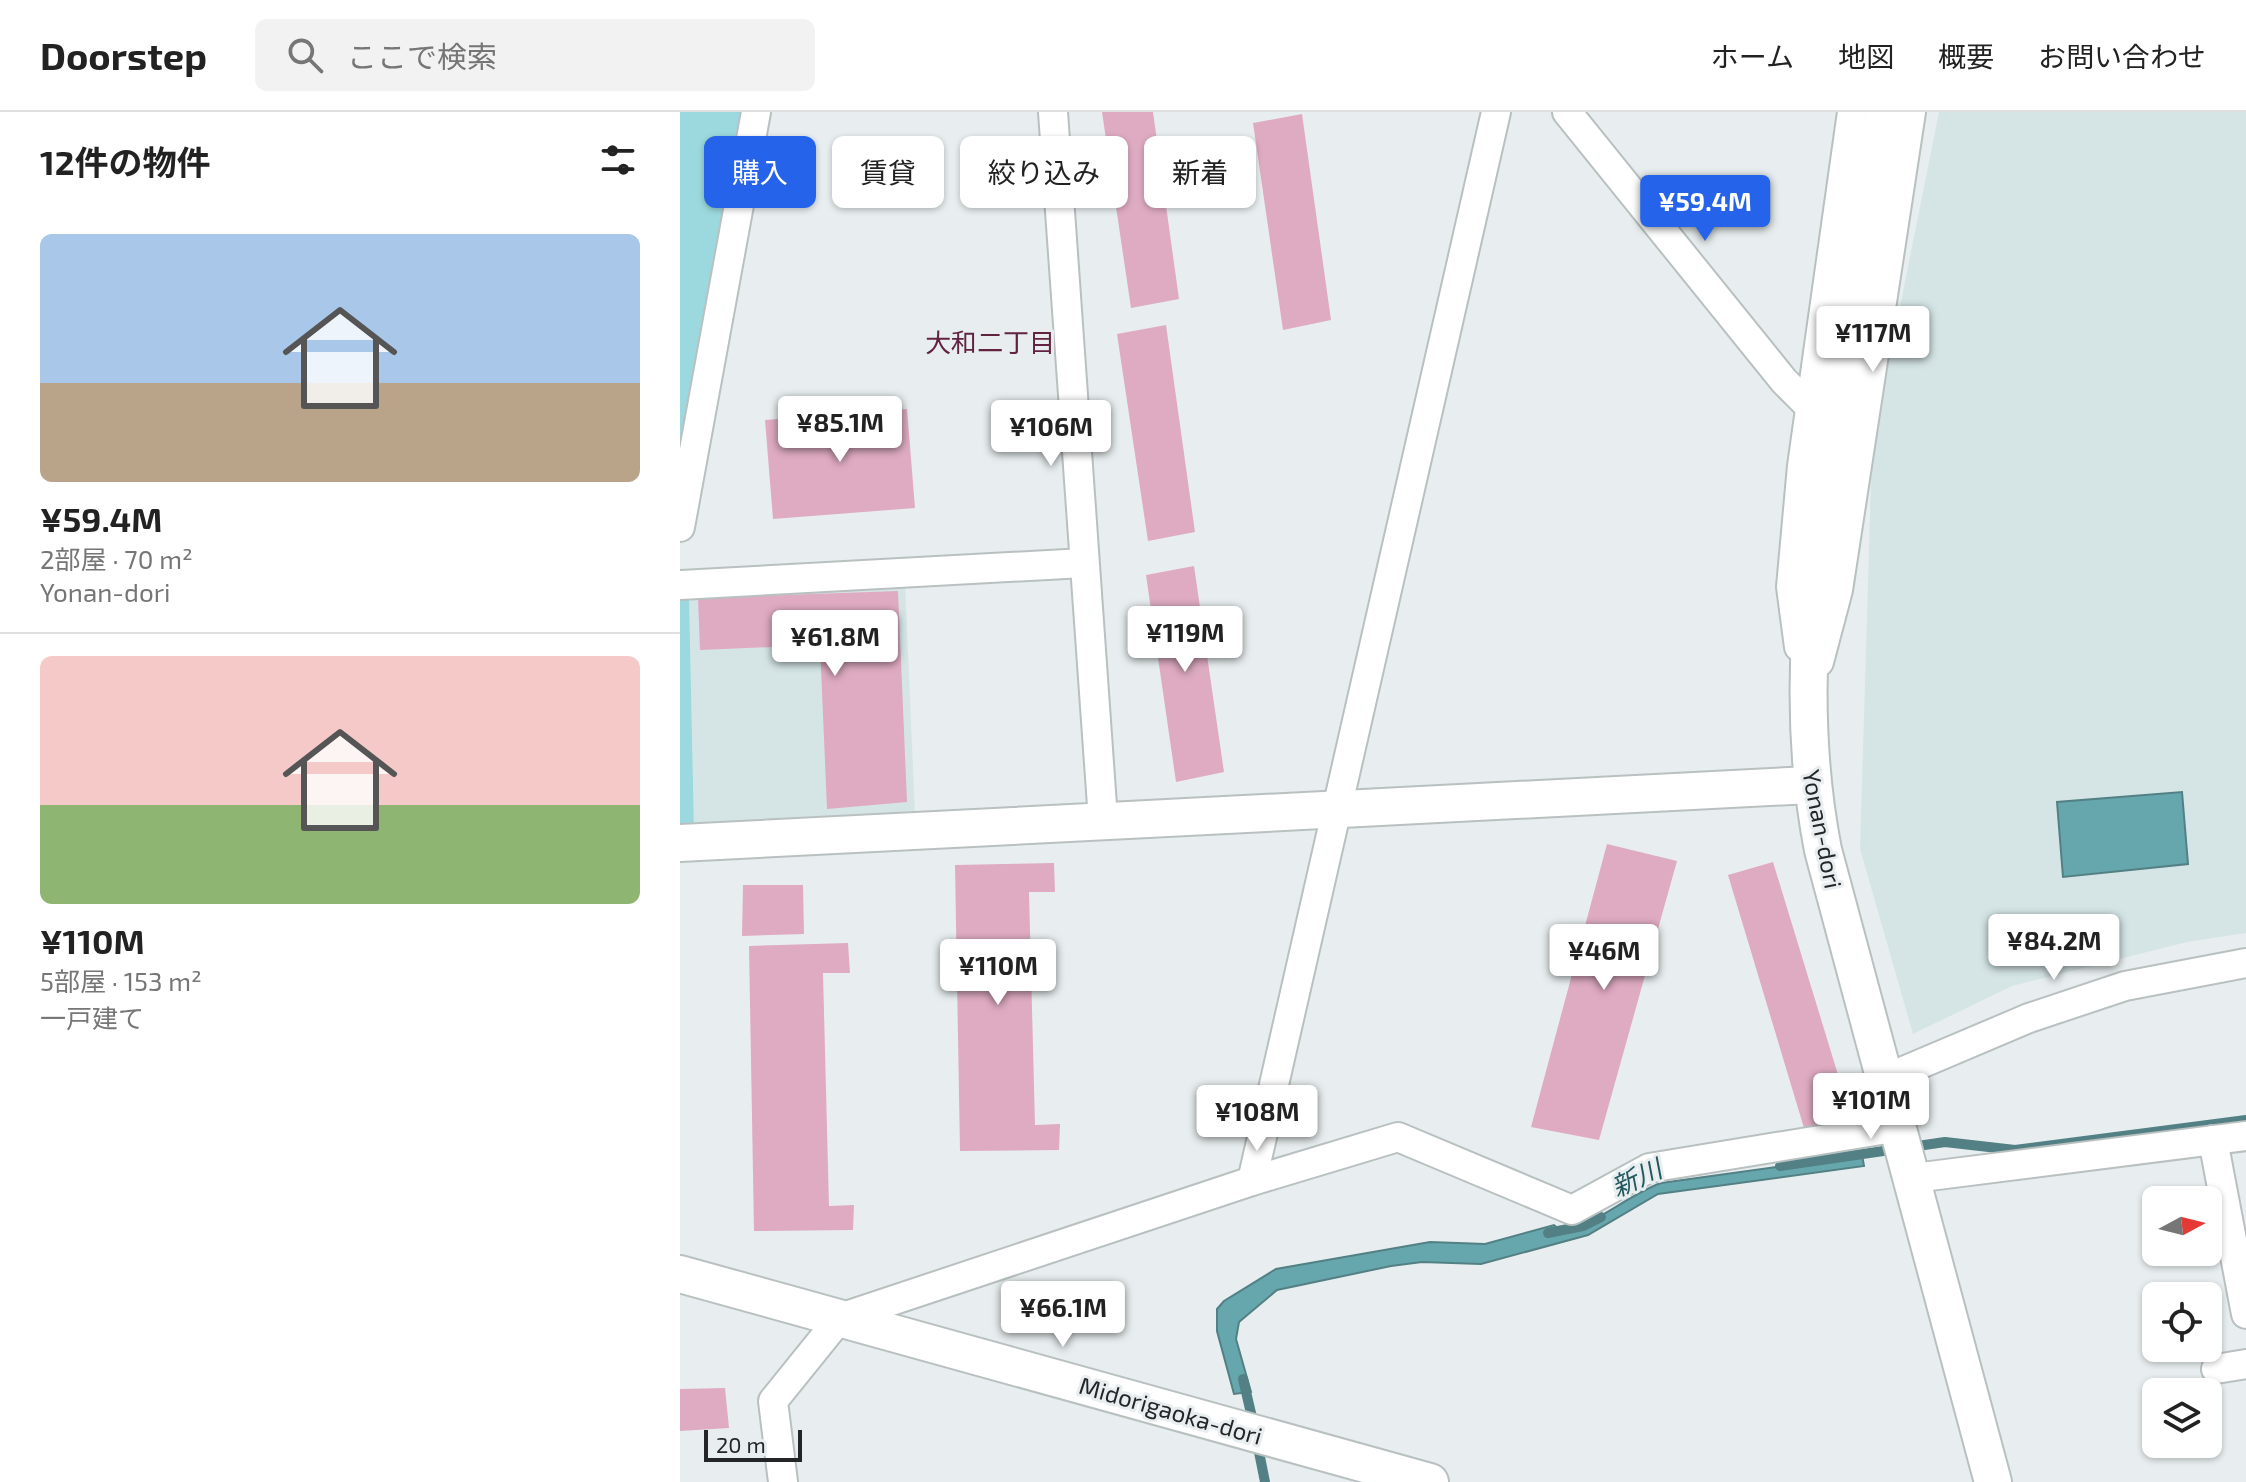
<!DOCTYPE html>
<html lang="ja">
<meta charset="utf-8">
<style>
body{margin:0;font-family:"Exo 2","Noto Sans JP",sans-serif;background:#f2f2f2;color:#222;height:100vh;display:flex;flex-direction:column;font-size:30px;white-space:nowrap}
*{box-sizing:border-box;margin:0}
p{font-size:26px;color:#767676}
.icon{flex:none;width:44px;height:44px;fill:none;stroke:currentColor;stroke-width:2;stroke-linecap:round;stroke-linejoin:round}
.map{position:relative;flex:1;overflow:hidden}
.panel{display:flex;flex-direction:column;background:#fff;width:680px}
.panel>*{flex:none}
.guide{position:absolute;left:24px;top:24px;width:760px;height:72px;display:flex;gap:16px}
.needle{width:52px;rotate:83deg}
.fabs{position:absolute;left:1462px;top:1074px;display:grid;gap:16px}
.fabs a{display:grid;place-items:center;width:80px;height:80px;border-radius:12px;background:#fff;box-shadow:0 2px 6px #0004;font-size:40px}
.scale{position:absolute;left:24px;bottom:20px;width:98px;box-sizing:border-box;padding-left:8px;border:4px solid #232526;border-top:0;font-size:22px;line-height:28px;white-space:nowrap;color:#232526;-webkit-text-stroke:6px #e8eeef;paint-order:stroke}
.price{position:absolute;translate:-50% -68px;padding:0 18px;border-radius:8px;background:#fff;color:#222;font-size:26px;line-height:52px;filter:drop-shadow(0 2px 4px #0008)}
.price::after{content:'';position:absolute;left:50%;top:48px;width:24px;height:18px;margin-left:-12px;background:inherit;clip-path:polygon(0 0,100% 0,50% 100%)}
.price.selected{background:#2563eb;color:#fff}
ul{padding:0;list-style:none}
li{display:grid;align-content:center;gap:16px;height:424px;padding:0 40px}
li+li{border-top:2px solid #e0e0e0}
li span{display:grid;place-items:center;height:248px;border-radius:12px;color:#555}
li>.icon{margin-inline-start:auto}
span .icon{width:144px;height:144px;fill:#fffc;stroke-width:1}
li b{font-size:34px}
h2{display:flex;justify-content:space-between;align-items:center;height:96px;padding:0 40px;font-size:34px}
.pill{padding:0 28px;border-radius:12px;background:#fff;box-shadow:0 2px 6px #0004;font-size:28px;line-height:72px}
.pill.selected{background:#2563eb;color:#fff}
header{display:flex;align-items:center;gap:48px;box-sizing:border-box;height:112px;padding:0 40px;background:#fff;border-bottom:2px solid #e0e0e0}
header strong{font-size:38px}
nav{display:flex;gap:44px;margin-inline-start:auto;font-size:28px}
.search{width:560px;height:72px;background:#f2f2f2;display:flex;align-items:center;gap:20px;box-sizing:border-box;padding:0 28px;border-radius:12px;color:#767676;font-size:30px}
main{display:flex;flex:1;min-height:0}
.map>svg:first-child{display:block}
</style>
<header>
<strong>Doorstep</strong>
<div class="search"><svg class="icon" aria-label="search" viewBox="0 0 24 24"><circle cx="10" cy="10" r="6"/><path d="M15 15l6 6"/></svg>ここで検索</div>
<nav><a>ホーム</a><a>地図</a><a>概要</a><a>お問い合わせ</a></nav>
</header>
<main>
<section class="panel">
<h2>12件の物件<svg class="icon" aria-label="filters" viewBox="0 0 24 24"><path d="M4 7h16M4 17h16"/><circle cx="9" cy="7" r="2"/><circle cx="15" cy="17" r="2"/></svg></h2>
<ul>
<li><span style="background:linear-gradient(#a9c7e8 60%,#b9a48a 0)"><svg class="icon" aria-label="home" viewBox="0 0 24 24"><path d="M3 11l9-7 9 7M6 9v11h12V9"/></svg></span><div><b>¥59.4M</b><p>2部屋 · 70 m²</p><p>Yonan-dori</p></div></li>
<li><span style="background:linear-gradient(#f6c9c9 60%,#8fb573 0)"><svg class="icon" aria-label="home" viewBox="0 0 24 24"><path d="M3 11l9-7 9 7M6 9v11h12V9"/></svg></span><div><b>¥110M</b><p>5部屋 · 153 m²</p><p>一戸建て</p></div></li>
</ul>
</section>
<div class="map">
<svg width="1566" height="1370" viewBox="0 0 1566 1370">
<rect width="100%" height="100%" fill="#e8eeef"/>
<!-- built -->
<g fill="#d5e5e6">
<path d="M1259,0H1566V821L1507,830L1332,874L1233,922L1180,737L1192,335Z"/>
<path d="M225,470L235,701L14,717L9,483Z"/>
</g>
<!-- green -->
<g fill="#9cd9de">
<path d="M0,0H61L0,330Z"/>
<path d="M9,483L14,717H0V484Z"/>
</g>
<!-- water -->
<g fill="#66a7ad" stroke="#528084" stroke-width="2">
<path d="M1502,680L1508,752L1383,765L1377,690Z"/>
<path d="M1182,1043L1184,1054L978,1082L908,1123L801,1152L742,1150L711,1154L597,1178L559,1210L556,1227L571,1280L554,1282L537,1219V1197L544,1189L596,1157L750,1130L805,1132L874,1113L882,1120C919,1111 946,1084 981,1071Z"/>
</g>
<g fill="none" stroke-linecap="round" stroke-linejoin="round">
<!-- stream -->
<g stroke="#528084" stroke-width="10">
<path d="M1100,1054L1265,1030L1335,1038L1566,1008"/>
<path d="M868,1121L903,1114L921,1105"/>
<path d="M563,1267L574,1314"/>
<path d="M577,1330L585,1370"/>
</g>
</g>
<!-- building -->
<g fill="#dfabc2">
<path d="M422,0H473L499,187L451,196Z"/>
<path d="M622,2L651,208L603,218L573,11Z"/>
<path d="M486,213L515,420L468,429L437,222Z"/>
<path d="M227,297L235,396L93,407L85,308Z"/>
<path d="M514,454L544,660L496,670L466,463Z"/>
<path d="M218,479L227,690L147,697L140,533L20,538L18,486Z"/>
<path d="M927,732L997,749L919,1028L851,1015Z"/>
<path d="M1093,750L1170,1002L1124,1016L1048,763Z"/>
<path d="M374,751L375,780H349L355,1013L380,1012L379,1038L280,1039L275,753Z"/>
<path d="M63,773H123L124,822L62,824Z"/>
<path d="M168,831L170,861H143L149,1094L174,1093L173,1118L74,1119L69,834Z"/>
<path d="M45,1276L49,1316L0,1319V1277Z"/>
</g>
<g fill="none" stroke-linecap="round" stroke-linejoin="round">
<!-- minor casing -->
<g stroke="#b9c0c0" stroke-width="32">
<g id="minor">
<path d="M373,0L423,708"/>
<path d="M887,0L1104,269L1129,294"/>
<path d="M0,415L76,0"/>
<path d="M0,473L404,451"/>
<path d="M1119,535L1111,475L1122,354L1172,0"/>
<path d="M1139,550L1158,478L1231,0"/>
<path d="M1205,967L1349,906L1445,874L1566,851"/>
<path d="M1533,1028L1566,1202"/>
<path d="M1234,1066L1566,1024"/>
<path d="M572,1069L816,0"/>
<path d="M1536,1257L1566,1252"/>
<path d="M103,1370L93,1289L160,1206L572,1069L718,1025L892,1098L969,1056L1219,1015"/>
</g>
</g>
<!-- tertiary casing -->
<g stroke="#b9c0c0" stroke-width="40">
<g id="tertiary">
<path d="M1204,0C1189,96 1174,191 1159,287C1135,440 1113,585 1143,738L1313,1370"/>
<path d="M0,731L1130,673"/>
<path d="M0,1162L750,1370"/>
</g>
</g>
<!-- minor -->
<use href="#minor" stroke="#fff" stroke-width="28"/>
<!-- tertiary -->
<use href="#tertiary" stroke="#fff" stroke-width="36"/>
</g>
<g text-anchor="middle" dominant-baseline="central" stroke-width="6" stroke-linejoin="round" paint-order="stroke">
<!-- street labels -->
<g font-size="24" fill="#232526" stroke="#e8eeef">
<text transform="translate(1143 717) rotate(79)">Yonan-dori</text>
<text transform="translate(491 1298) rotate(16)">Midorigaoka-dori</text>
</g>
<!-- neighbourhood labels -->
<g font-size="26" fill="#622343" stroke="#e8eeef">
<text x="310" y="229">大和二丁目</text>
</g>
<!-- water labels -->
<g font-size="26" font-style="italic" fill="#20585d" stroke="#e8eeef">
<text transform="translate(956 1065) rotate(-25)">新川</text>
</g>
</g>
</svg>
<div class="fabs">
<a><svg class="needle" viewBox="-14 -14 28 28"><path d="M0-13l5 13h-10z" fill="#e53935"/><path d="M0 13l5-13h-10z" fill="#767676"/></svg></a>
<a><svg class="icon" aria-label="locate" viewBox="0 0 24 24"><circle cx="12" cy="12" r="6"/><path d="M12 2v4M12 18v4M2 12h4M18 12h4"/></svg></a>
<a><svg class="icon" aria-label="layers" viewBox="0 0 24 24"><path d="M12 4l9 5-9 5-9-5zM3 14l9 5 9-5"/></svg></a>
</div>
<div class="scale">20 m</div>
<b class="price selected" style="left:1025px;top:131px">¥59.4M</b>
<b class="price" style="left:1193px;top:262px">¥117M</b>
<b class="price" style="left:160px;top:352px">¥85.1M</b>
<b class="price" style="left:371px;top:356px">¥106M</b>
<b class="price" style="left:505px;top:562px">¥119M</b>
<b class="price" style="left:155px;top:566px">¥61.8M</b>
<b class="price" style="left:1374px;top:870px">¥84.2M</b>
<b class="price" style="left:924px;top:880px">¥46M</b>
<b class="price" style="left:318px;top:895px">¥110M</b>
<b class="price" style="left:1191px;top:1029px">¥101M</b>
<b class="price" style="left:577px;top:1041px">¥108M</b>
<b class="price" style="left:383px;top:1237px">¥66.1M</b>
<div class="guide">
<a class="pill selected">購入</a>
<a class="pill">賃貸</a>
<a class="pill">絞り込み</a>
<a class="pill">新着</a>
</div>
</div>
</main>
